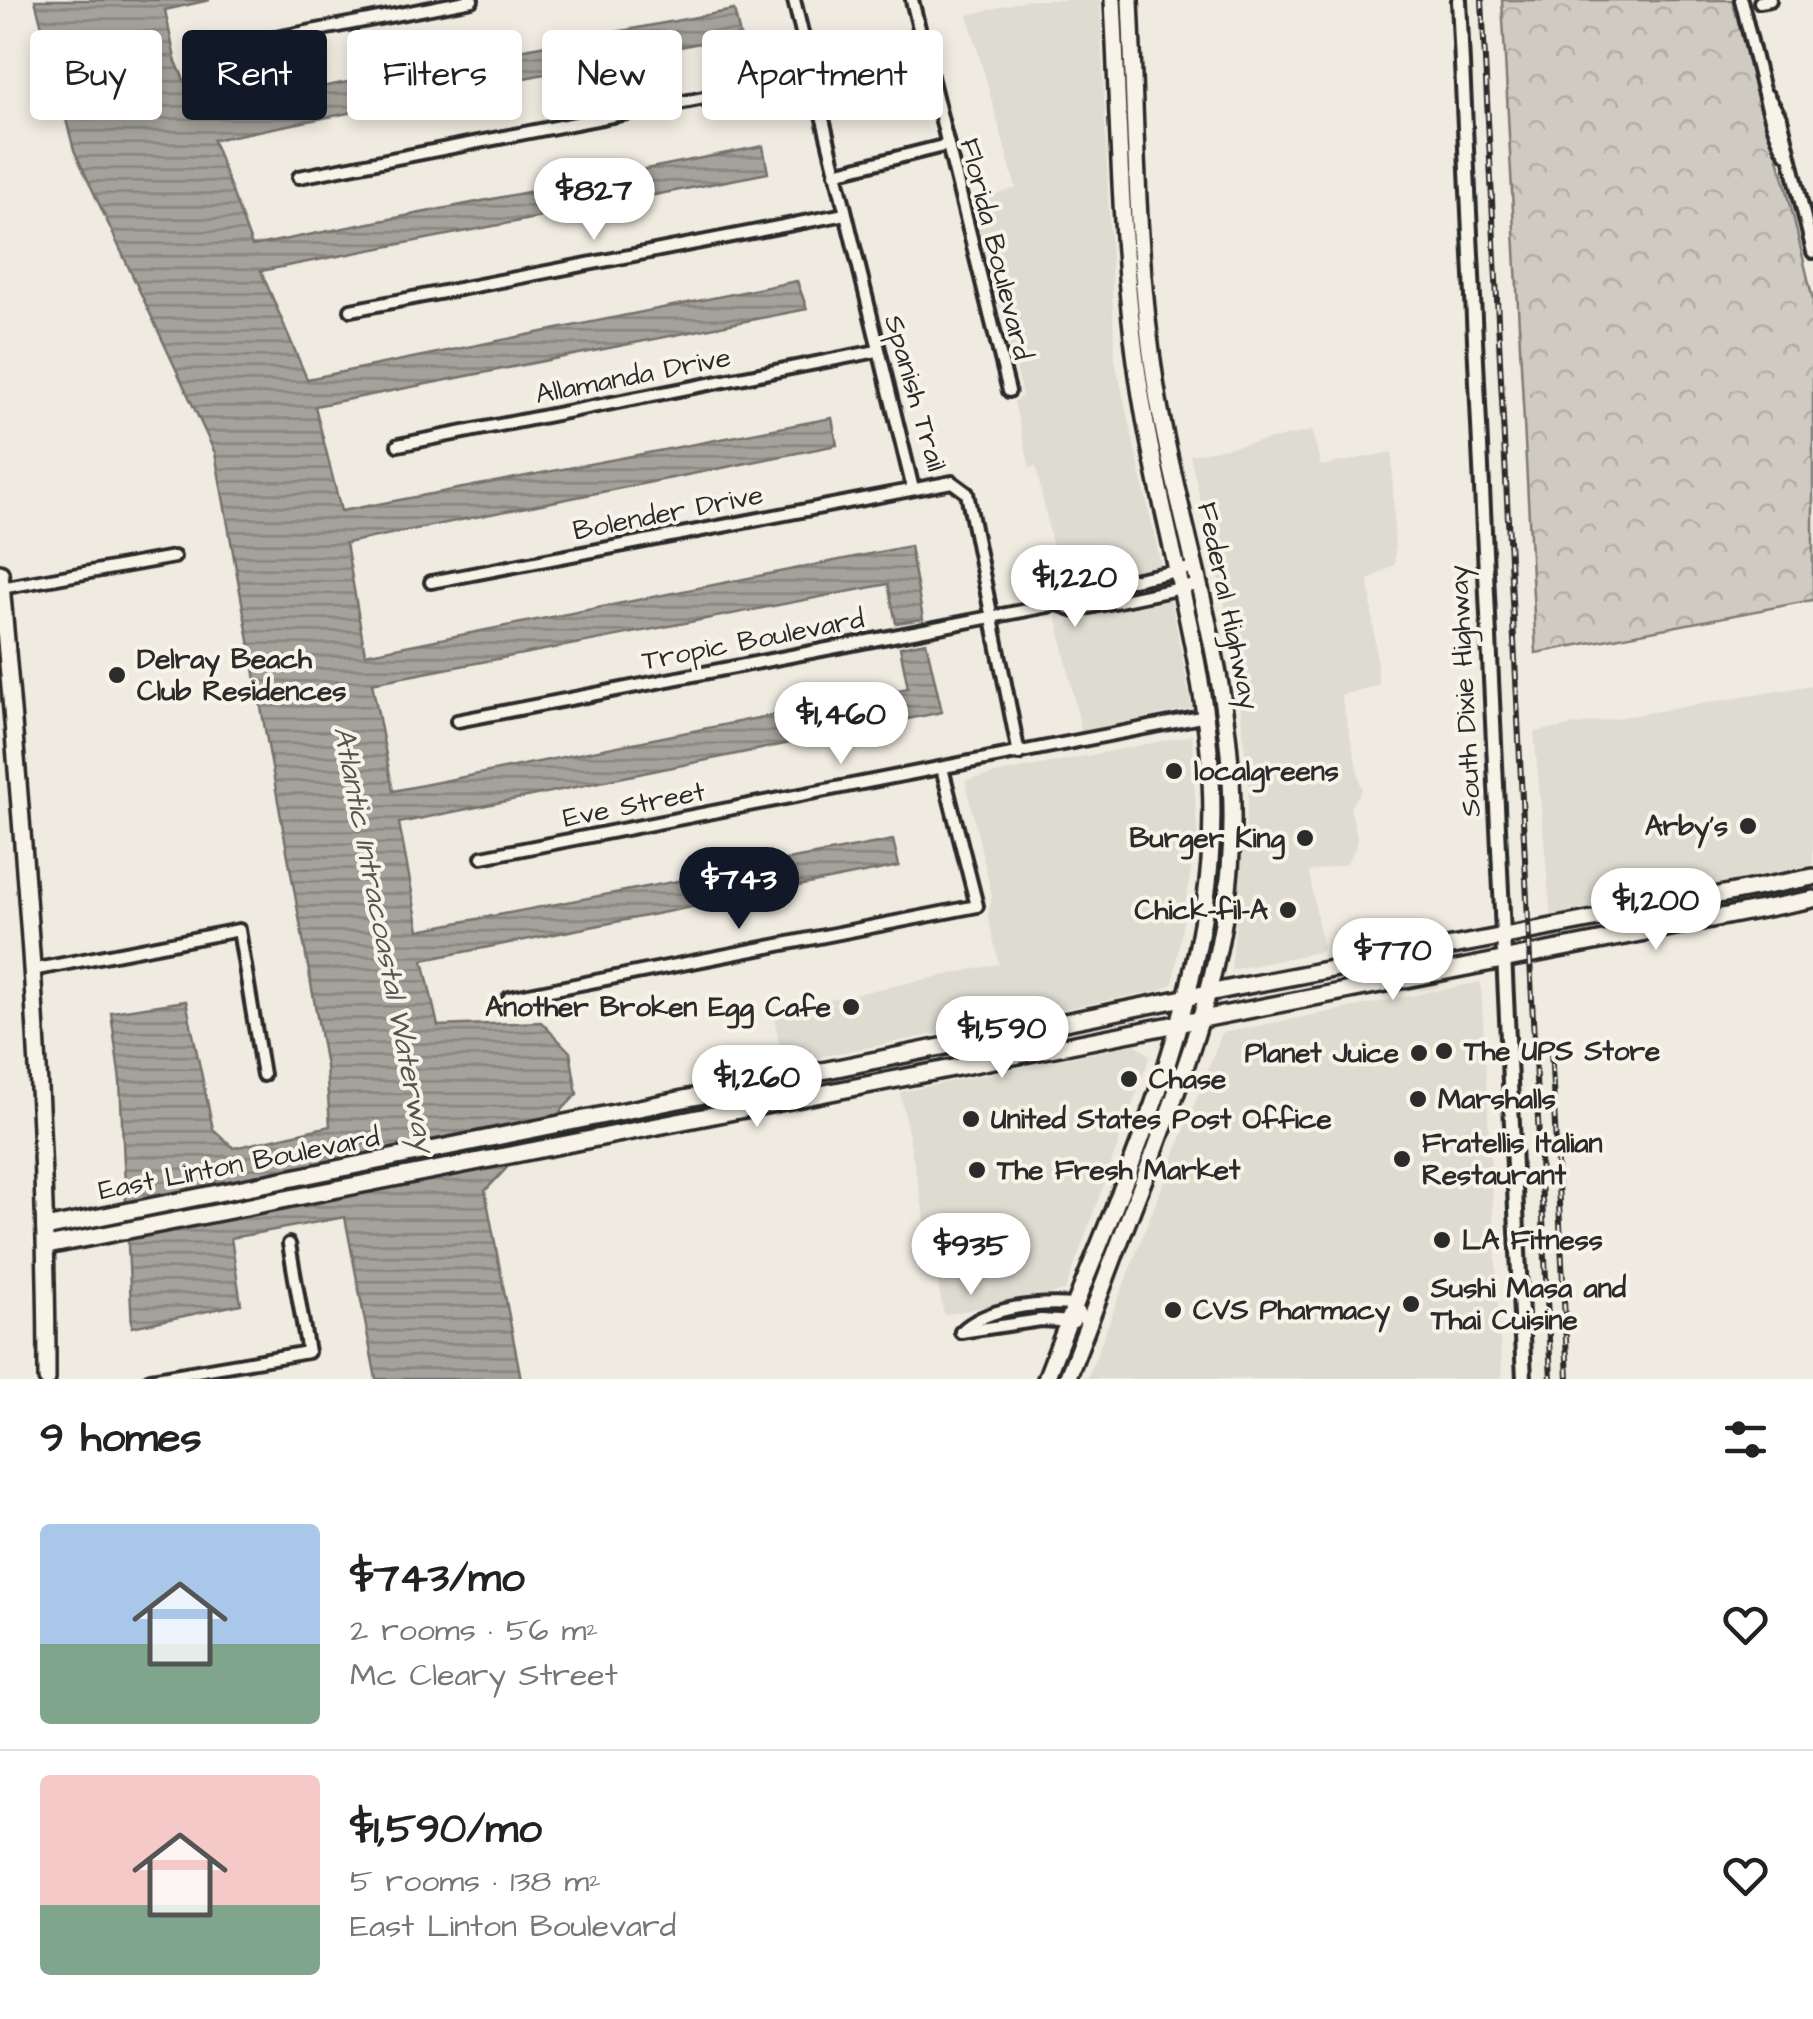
<!DOCTYPE html>
<meta charset="utf-8">
<style>
body{margin:0;font-family:"Architects Daughter",sans-serif;background:#f2f2f2;color:#222;height:100vh;display:flex;flex-direction:column;font-size:38px;white-space:nowrap}
*{box-sizing:border-box;margin:0}
p{font-size:32px;color:#767676}
.icon{flex:none;width:55px;height:55px;fill:none;stroke:currentColor;stroke-width:2;stroke-linecap:round;stroke-linejoin:round}
.map{position:relative;height:1379px;overflow:hidden}
.details{display:flex;flex-direction:column;background:#fff;flex:1}
.details>*{flex:none}
.hud{position:absolute;left:30px;top:30px;width:1000px;height:90px;display:flex;gap:20px}
.price{position:absolute;translate:-50% -85px;padding:0 22px;border-radius:35px;background:#fff;color:#222;font-size:32px;line-height:65px;filter:drop-shadow(0 2px 5px #0008)}
.price::after{content:'';position:absolute;left:50%;top:60px;width:30px;height:22px;margin-left:-15px;background:inherit;clip-path:polygon(0 0,100% 0,50% 100%)}
.price.selected{background:#111827;color:#fff}
ul{padding:0;list-style:none}
li{display:flex;align-items:center;gap:30px;height:250px;padding:0 40px}
li+li{border-top:2px solid #e0e0e0}
li span{display:grid;place-items:center;flex:none;width:280px;height:200px;border-radius:10px;color:#555}
li>.icon{margin-inline-start:auto}
span .icon{width:120px;height:120px;fill:#fffc;stroke-width:1}
li b{font-size:42px}
h2{display:flex;justify-content:space-between;align-items:center;height:120px;padding:0 40px;font-size:42px}
.pill{padding:0 35px;border-radius:10px;background:#fff;box-shadow:0 5px 15px #0003;font-size:35px;line-height:90px}
.pill.selected{background:#111827;color:#fff}
.map>svg:first-child{display:block}
</style>
<div class="map">
<svg width="1813" height="1379" viewBox="0 0 1813 1379">
<defs>
<pattern id="park-crowns" width="20" height="18" patternUnits="userSpaceOnUse" patternTransform="scale(2.5)"><rect width="20" height="18" fill="#cfcbc2"/><path d="M2 6a3 3 0 1 1 6 0M12 15a3 3 0 1 1 6 0" fill="none" stroke="#b2aea7"/></pattern>
<pattern id="water-rules" width="6" height="5" patternUnits="userSpaceOnUse" patternTransform="scale(2.5)"><rect width="6" height="5" fill="#a4a29a"/><path d="M0 2.5h6" fill="none" stroke="#86847e"/></pattern>
</defs>
<rect width="100%" height="100%" fill="#efebe0"/>
<filter id="ink" filterUnits="userSpaceOnUse"><feTurbulence type="fractalNoise" baseFrequency=".01" numOctaves="2"/><feDisplacementMap in="SourceGraphic" scale="20" xChannelSelector="R" yChannelSelector="G"/><feConvolveMatrix kernelMatrix="1 2 1 2 8 2 1 2 1" color-interpolation-filters="sRGB"/></filter>
<g filter="url(#ink)">
<!-- built -->
<g fill="#dedbd1">
<path d="M1028,0H1100L1115,360L1161,565L1061,586L1036,467L1030,468L1014,402L1022,396L1019,379L972,201L1016,188L968,15Z"/>
<path d="M1312,431L1321,466L1392,452L1395,564L1369,580L1379,685L1341,695L1362,790L1350,807L1358,842L1346,864L1309,872L1323,951L1231,970L1249,788L1233,641L1190,455Z"/>
<path d="M1171,600L1192,708L1081,731L1056,614H1098Z"/>
<path d="M1813,685V865L1551,917L1534,732Z"/>
<path d="M1192,735L1197,834L1173,983L1161,990L783,1064L773,1011L999,964L988,916L992,896L965,780Z"/>
<path d="M1481,982L1502,1379H1087L1222,1033Z"/>
<path d="M1136,1044L1150,1056L1065,1291L944,1315L900,1092Z"/>
</g>
<!-- park -->
<path fill="url(#park-crowns)" stroke="#7d7b76" stroke-width="2.5" d="M1502,0H1732L1786,186L1813,300V600L1536,653Z"/>
<!-- water -->
<path fill="url(#water-rules)" stroke="#74726e" stroke-width="2.5" d="M35,0H210L165,10L175,59L197,110L734,10L740,35L213,140L252,246L763,146L768,173L261,271L307,379L797,281L807,309L315,406L341,511L832,418L837,445L346,543L365,654L910,546L923,619L896,623L888,584L372,683L393,791L908,688L900,647L926,642L942,712L399,823L419,930L893,840L899,866L423,960L438,1026L541,1022L570,1052L577,1094L485,1191L521,1379H376L345,1217L231,1238L241,1304L132,1327L120,1081L111,1012L186,1001L213,1129L234,1148L330,1126L326,1066L215,453L74,150Z"/>
<g fill="none" stroke-linecap="round" stroke-linejoin="round">
<!-- minor casing -->
<g stroke="#2b2b2b" stroke-width="18">
<g id="minor">
<path d="M794,0L913,489"/>
<path d="M912,0L1009,391"/>
<path d="M1741,0C1750,32 1770,136 1787,154"/>
<path d="M1760,2L1770,0"/>
<path d="M245,44L472,0"/>
<path d="M1767,95L1781,118L1813,252"/>
<path d="M835,173L947,145"/>
<path d="M299,177L812,77"/>
<path d="M351,310L845,214"/>
<path d="M398,445L877,351"/>
<path d="M431,582L952,482L967,493L1019,754"/>
<path d="M1,588L174,557"/>
<path d="M1058,604L1075,610L1201,584"/>
<path d="M457,721L1058,604L1074,592L1196,567"/>
<path d="M482,857L1206,716"/>
<path d="M32,970L239,930L263,1075"/>
<path d="M509,998L977,906L942,768"/>
<path d="M961,1332C986,1307 1039,1302 1074,1305L1088,1326"/>
<path d="M961,1332L1041,1320L1074,1322"/>
<path d="M150,1379L308,1352L289,1244"/>
</g>
</g>
<!-- tertiary casing -->
<g stroke="#2b2b2b" stroke-width="20">
<path id="tertiary" d="M1459,0L1524,1379"/>
</g>
<!-- secondary casing -->
<g stroke="#2b2b2b" stroke-width="22">
<g id="secondary">
<path d="M0,573C24,841 47,1110 47,1379"/>
<path d="M45,1228L1238,987L1813,877"/>
<path d="M47,1246L1813,899"/>
</g>
</g>
<!-- primary casing -->
<g stroke="#2b2b2b" stroke-width="22">
<g id="primary">
<path d="M1046,1379C1109,1212 1195,1041 1210,862C1223,703 1168,560 1143,407C1120,273 1120,135 1113,0"/>
<path d="M1067,1379C1094,1311 1119,1242 1146,1174C1184,1074 1221,977 1230,869C1244,703 1186,560 1158,400C1136,269 1136,133 1130,0"/>
</g>
</g>
<!-- minor -->
<use href="#minor" stroke="#f7f3e8" stroke-width="10"/>
<!-- tertiary -->
<use href="#tertiary" stroke="#f7f3e8" stroke-width="12"/>
<!-- secondary -->
<use href="#secondary" stroke="#f7f3e8" stroke-width="15"/>
<!-- primary -->
<use href="#primary" stroke="#f7f3e8" stroke-width="15"/>
<!-- rail casing -->
<g stroke="#2b2b2b" stroke-width="6">
<g id="rail">
<path d="M1482,0L1551,1379"/>
<path d="M1551,1048L1568,1379"/>
</g>
</g>
<!-- rail -->
<use href="#rail" stroke="#f7f3e8" stroke-width="2.5" stroke-dasharray="8" stroke-linecap="butt"/>
</g>
</g>
<!-- markers -->
<g fill="#2b2b2b" stroke="#f7f3e8" stroke-width="4">
<circle cx="117" cy="675" r="10"/>
<circle cx="1174" cy="771" r="10"/>
<circle cx="1748" cy="826" r="10"/>
<circle cx="1305" cy="838" r="10"/>
<circle cx="1288" cy="910" r="10"/>
<circle cx="851" cy="1007" r="10"/>
<circle cx="1444" cy="1051" r="10"/>
<circle cx="1419" cy="1053" r="10"/>
<circle cx="1129" cy="1079" r="10"/>
<circle cx="1418" cy="1099" r="10"/>
<circle cx="971" cy="1119" r="10"/>
<circle cx="1402" cy="1159" r="10"/>
<circle cx="977" cy="1170" r="10"/>
<circle cx="1442" cy="1240" r="10"/>
<circle cx="1411" cy="1304" r="10"/>
<circle cx="1173" cy="1310" r="10"/>
</g>
<g text-anchor="middle" dominant-baseline="central" stroke-width="8" stroke-linejoin="round" paint-order="stroke">
<!-- street labels -->
<g font-size="28" fill="#2b2b2b" stroke="#f7f3e8">
<text transform="translate(996 249) rotate(76)">Florida Boulevard</text>
<text transform="translate(633 376) rotate(-11)">Allamanda Drive</text>
<text transform="translate(915 393) rotate(74)">Spanish Trail</text>
<text transform="translate(668 513) rotate(-11)">Bolender Drive</text>
<text transform="translate(1228 606) rotate(78)">Federal Highway</text>
<text transform="translate(753 640) rotate(-11)">Tropic Boulevard</text>
<text transform="translate(1465 691) rotate(-93)">South Dixie Highway</text>
<text transform="translate(634 805) rotate(-11)">Eve Street</text>
<text transform="translate(239 1164) rotate(-11)">East Linton Boulevard</text>
</g>
<!-- poi labels -->
<g font-size="28" font-weight="bold" fill="#2b2b2b" stroke="#f7f3e8" text-anchor="start">
<text x="137" y="659">Delray Beach<tspan x="137" dy="32">Club Residences</tspan></text>
<text x="1194" y="771">localgreens</text>
<text x="1728" y="826" text-anchor="end">Arby's</text>
<text x="1285" y="838" text-anchor="end">Burger King</text>
<text x="1268" y="910" text-anchor="end">Chick-fil-A</text>
<text x="831" y="1007" text-anchor="end">Another Broken Egg Cafe</text>
<text x="1464" y="1051">The UPS Store</text>
<text x="1399" y="1053" text-anchor="end">Planet Juice</text>
<text x="1149" y="1079">Chase</text>
<text x="1438" y="1099">Marshalls</text>
<text x="991" y="1119">United States Post Office</text>
<text x="1422" y="1143">Fratellis Italian<tspan x="1422" dy="32">Restaurant</tspan></text>
<text x="997" y="1170">The Fresh Market</text>
<text x="1462" y="1240">LA Fitness</text>
<text x="1431" y="1288">Sushi Masa and<tspan x="1431" dy="32">Thai Cuisine</tspan></text>
<text x="1193" y="1310">CVS Pharmacy</text>
</g>
<!-- water labels -->
<g font-size="30" font-style="italic" fill="#555552" stroke="#f7f3e8">
<text transform="translate(384 939) rotate(79)">Atlantic Intracoastal Waterway</text>
</g>
</g>
</svg>
<b class="price" style="left:594px;top:243px">$827</b>
<b class="price" style="left:1075px;top:630px">$1,220</b>
<b class="price" style="left:841px;top:767px">$1,460</b>
<b class="price selected" style="left:739px;top:932px">$743</b>
<b class="price" style="left:1656px;top:953px">$1,200</b>
<b class="price" style="left:1393px;top:1003px">$770</b>
<b class="price" style="left:1002px;top:1081px">$1,590</b>
<b class="price" style="left:757px;top:1130px">$1,260</b>
<b class="price" style="left:971px;top:1298px">$935</b>
<div class="hud">
<a class="pill">Buy</a>
<a class="pill selected">Rent</a>
<a class="pill">Filters</a>
<a class="pill">New</a>
<a class="pill">Apartment</a>
</div>
</div>
<section class="details">
<h2>9 homes<svg class="icon" aria-label="filters" viewBox="0 0 24 24"><path d="M4 7h16M4 17h16"/><circle cx="9" cy="7" r="2"/><circle cx="15" cy="17" r="2"/></svg></h2>
<ul>
<li><span style="background:linear-gradient(#a9c7e8 60%,#7fa58c 0)"><svg class="icon" aria-label="home" viewBox="0 0 24 24"><path d="M3 11l9-7 9 7M6 9v11h12V9"/></svg></span><div><b>$743/mo</b><p>2 rooms · 56 m²</p><p>Mc Cleary Street</p></div><svg class="icon" aria-label="heart" viewBox="0 0 24 24"><path d="M12 20l-8-8c-3-5 5-10 8-4 3-6 11-1 8 4z"/></svg></li>
<li><span style="background:linear-gradient(#f6c9c9 65%,#7fa58c 0)"><svg class="icon" aria-label="home" viewBox="0 0 24 24"><path d="M3 11l9-7 9 7M6 9v11h12V9"/></svg></span><div><b>$1,590/mo</b><p>5 rooms · 138 m²</p><p>East Linton Boulevard</p></div><svg class="icon" aria-label="heart" viewBox="0 0 24 24"><path d="M12 20l-8-8c-3-5 5-10 8-4 3-6 11-1 8 4z"/></svg></li>
</ul>
</section>
